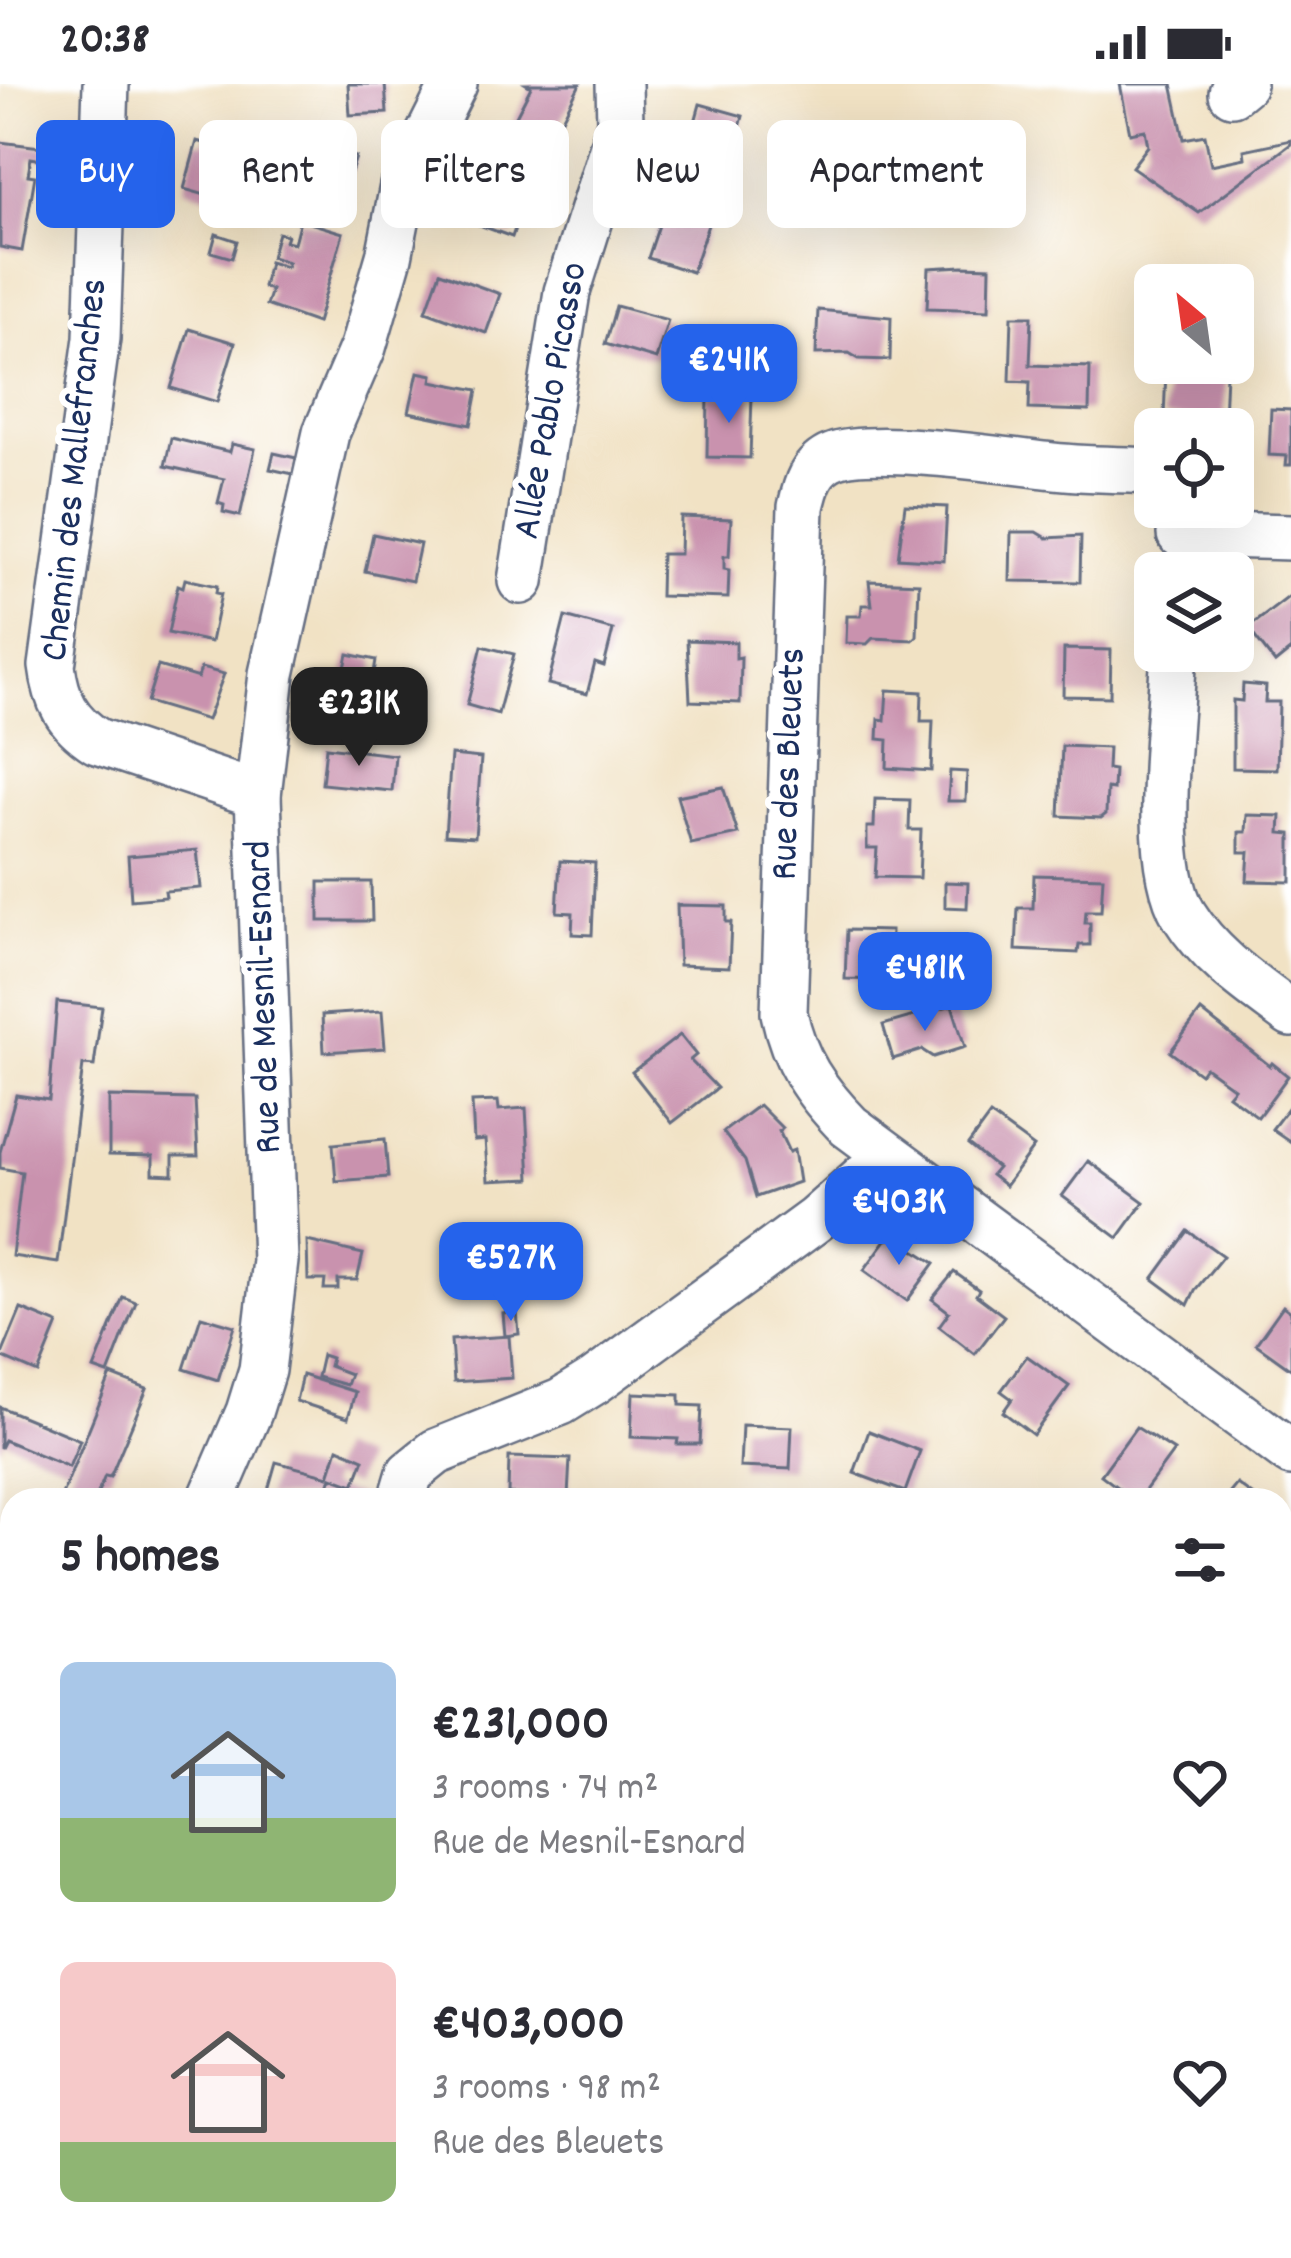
<!DOCTYPE html>
<meta charset="utf-8">
<style>
body{margin:0;font-family:Dekko,sans-serif;background:#f7f7f7;color:#2b2b33;height:100vh;display:flex;flex-direction:column;font-size:45px;white-space:nowrap}
*{box-sizing:border-box;margin:0}
p{font-size:39px;color:#7c7c81}
.icon{flex:none;width:66px;height:66px;fill:none;stroke:currentColor;stroke-width:2;stroke-linecap:round;stroke-linejoin:round}
.map{position:relative;flex:1;overflow:hidden}
.drawer{position:absolute;left:0px;top:1404px;width:1293px;height:771px;display:flex;flex-direction:column;background:#fff;border-radius:36px 36px 0 0;box-shadow:0 12px 48px #0002}
.drawer>*{flex:none}
.banner{position:absolute;left:36px;top:36px;width:1221px;height:108px;display:flex;gap:24px}
.needle{width:78px;rotate:331deg}
.tools{position:absolute;left:1134px;top:180px;display:grid;gap:24px}
.tools a{display:grid;place-items:center;width:120px;height:120px;border-radius:18px;background:#fff;box-shadow:0 12px 48px #0002;font-size:60px}
.price{position:absolute;translate:-50% -102px;padding:0 27px;border-radius:24px;background:#2563eb;color:#fff;font-size:39px;line-height:78px;filter:drop-shadow(0 3px 6px #0008)}
.price::after{content:'';position:absolute;left:50%;top:72px;width:36px;height:27px;margin-left:-18px;background:inherit;clip-path:polygon(0 0,100% 0,50% 100%)}
.price.current{background:#222;color:#fff}
ul{padding:0;list-style:none}
li{display:flex;align-items:center;gap:36px;height:300px;padding:0 60px}
li span{display:grid;place-items:center;flex:none;width:336px;height:240px;border-radius:18px;color:#555}
li>.icon{margin-inline-start:auto}
span .icon{width:144px;height:144px;fill:#fffc;stroke-width:1}
li b{font-size:51px}
h2{display:flex;justify-content:space-between;align-items:center;height:144px;padding:0 60px;font-size:51px}
.chip{padding:0 42px;border-radius:18px;background:#fff;box-shadow:0 12px 48px #0002;font-size:42px;line-height:108px}
.chip.current{background:#2563eb;color:#fff}
.status{display:flex;justify-content:space-between;align-items:center;height:84px;padding:0 60px;background:#fff;direction:ltr}
.status svg{height:33px;fill:currentColor}
.map>svg:first-child{display:block}
</style>
<div class="status"><b>20:38</b><svg viewBox="0 0 49 12"><path d="M0 12V9h3v3zM5 12V6h3v6zM10 12V3h3v9zM15 12V0h3v12zM26 1h20v11H26zM47 4h2v5h-2z"/></svg></div>
<div class="map">
<svg width="1291" height="2174" viewBox="0 0 1291 2174">
<rect width="100%" height="100%" fill="#fff"/>
<filter id="ink" filterUnits="userSpaceOnUse"><feTurbulence type="fractalNoise" baseFrequency=".00833" numOctaves="2"/><feDisplacementMap in="SourceGraphic" scale="24" xChannelSelector="R" yChannelSelector="G"/><feConvolveMatrix kernelMatrix="1 2 1 2 8 2 1 2 1" color-interpolation-filters="sRGB"/></filter>
<filter id="wash" filterUnits="userSpaceOnUse"><feTurbulence type="fractalNoise" baseFrequency=".004" numOctaves="4" result="noise"/><feDisplacementMap in="SourceGraphic" scale="48" xChannelSelector="R" yChannelSelector="G"/><feGaussianBlur stdDeviation="2.7" result="paint"/><feColorMatrix in="noise" values="0 0 0 0 0 0 0 0 0 0 0 0 0 0 0 0 0 1.4 0 .05"/><feComposite in="paint" operator="in"/></filter>
<g filter="url(#wash)">
<rect width="100%" height="100%" fill="#f1e2c4"/>
<!-- green -->
<path fill="#95d085" stroke="#588072" stroke-width="3" d="M689,2163H1098L1093,2174H684Z"/>
<g id="blocks">
<!-- building -->
<g fill="#c992ae">
<path d="M348,0H385L387,29L350,31Z"/>
<path d="M526,0H580L549,60L512,40L531,3Z"/>
<path d="M1120,0H1172L1184,55L1205,51L1211,81L1245,74L1244,66L1291,56V60L1199,129L1132,83L1148,62L1145,46L1130,49Z"/>
<path d="M700,20L743,32L728,89L684,78Z"/>
<path d="M208,46L229,52L212,113L184,105L197,57L204,59Z"/>
<path d="M0,58L57,65L54,78L31,74L28,91L35,92L22,167L0,163Z"/>
<path d="M312,60L356,73L339,125L296,112Z"/>
<path d="M490,83L532,97L512,153L471,138Z"/>
<path d="M667,117L711,132L692,188L648,174Z"/>
<path d="M300,136L343,149L317,239L266,221L271,206L263,203L269,178L286,183L288,178L271,173L278,149L287,151L285,157L294,159Z"/>
<path d="M216,150L237,157L232,174L211,168Z"/>
<path d="M963,182L990,183L989,226L927,224L929,184Z"/>
<path d="M440,188L500,210L486,249L426,227Z"/>
<path d="M616,222L668,236L656,275L605,260Z"/>
<path d="M818,226L891,233L890,276L859,275L849,269L816,270Z"/>
<path d="M1012,232H1032L1030,281L1090,283L1089,327L1029,325L1030,298L1010,297Z"/>
<path d="M189,245L235,259L217,318L171,304Z"/>
<path d="M1166,287L1226,289L1224,335L1164,333Z"/>
<path d="M418,288L433,291L432,297L478,306L471,341L409,328Z"/>
<path d="M708,311L752,312L750,374L707,373Z"/>
<path d="M1271,325L1291,326V381H1286L1287,372L1269,371Z"/>
<path d="M171,354L230,368L232,360L255,365L240,432L223,428L224,421L218,419L224,395L165,382Z"/>
<path d="M274,369L296,374L293,390L270,385Z"/>
<path d="M905,421L947,423L944,477L898,474Z"/>
<path d="M681,433L731,435L729,472H724V485L729,486L728,514L660,512L661,470H680Z"/>
<path d="M1011,448H1037L1047,454L1081,452L1080,498L1010,497Z"/>
<path d="M373,450L420,460L412,497L365,487Z"/>
<path d="M185,495L217,502L216,509L221,510L211,558L168,549L178,501L183,503Z"/>
<path d="M869,497L919,499L917,552L913,556L873,554L867,560L846,559L847,532H861L862,521H872Z"/>
<path d="M1291,511V566L1275,579L1248,544Z"/>
<path d="M565,533L613,546L604,582L595,579L587,610L548,600Z"/>
<path d="M687,556L736,558V574L741,573L740,619L690,617Z"/>
<path d="M482,562L514,570L498,630L467,621Z"/>
<path d="M1064,565L1111,566L1110,613L1063,612Z"/>
<path d="M348,570L376,576L373,595L344,589Z"/>
<path d="M158,582L198,594L201,584L224,590L207,636L147,618Z"/>
<path d="M1243,600L1266,602L1265,618H1279L1277,685L1233,684V616L1242,617Z"/>
<path d="M887,606L922,608L921,637H933L931,687L887,684L888,656L878,655L879,635L885,636Z"/>
<path d="M1062,662L1108,664L1107,685L1114,686L1113,706L1107,705L1106,730L1101,734L1059,732Z"/>
<path d="M326,663L395,671L392,707L322,700Z"/>
<path d="M451,671L481,674L475,753L445,751Z"/>
<path d="M950,687L967,688L966,717H948Z"/>
<path d="M723,703L738,750L691,760L677,712Z"/>
<path d="M875,715L910,716L909,746H921L919,794L875,793L877,764H867V743H874Z"/>
<path d="M1247,731L1281,732L1280,749L1291,750V798L1247,797L1249,768H1239V748H1246Z"/>
<path d="M197,766L201,804L165,807L166,813L131,816L128,772Z"/>
<path d="M560,777L595,779L592,851L572,850L573,829L557,828Z"/>
<path d="M1034,791L1103,793L1101,827H1086L1085,839H1090V861H1079L1078,869L1016,866L1018,824H1033Z"/>
<path d="M319,798H371L372,837H319Z"/>
<path d="M945,798L968,799L967,824L945,823Z"/>
<path d="M677,821L726,822V838H731L729,883L679,881Z"/>
<path d="M847,846L891,847L889,896L845,895Z"/>
<path d="M57,918L102,923L94,982L83,981L58,1179L12,1172L22,1088L0,1084V1068L16,1011L49,1016Z"/>
<path d="M952,921L965,963L933,973L922,966L893,975L883,941Z"/>
<path d="M382,927L385,964L324,968L322,931Z"/>
<path d="M1201,927L1270,982L1272,979L1288,992L1258,1033L1228,1011L1234,1004L1205,983L1200,990L1170,968Z"/>
<path d="M680,951L696,971L690,976L717,1004L672,1039L632,988Z"/>
<path d="M109,1013L195,1015L198,1072H173V1091L153,1090V1072L109,1071Z"/>
<path d="M498,1017L499,1026L526,1024L530,1095L488,1097L485,1056L474,1057L472,1018Z"/>
<path d="M1291,1020V1058L1272,1045Z"/>
<path d="M759,1021L782,1044L779,1047L789,1068L794,1066L799,1098L756,1113L745,1077L723,1048Z"/>
<path d="M990,1031L1034,1063L1005,1102L991,1091L997,1084L968,1061Z"/>
<path d="M385,1055L388,1093L336,1097L333,1060Z"/>
<path d="M1088,1077L1144,1118L1118,1154L1062,1112Z"/>
<path d="M1188,1147L1223,1172L1195,1206L1188,1221L1153,1195Z"/>
<path d="M895,1154L935,1179L907,1217L864,1186L886,1156Z"/>
<path d="M455,1155L485,1157L484,1174L454,1172Z"/>
<path d="M307,1157L363,1170L357,1196H338V1205H324L325,1196H308Z"/>
<path d="M954,1188L979,1206L976,1211L1004,1232L975,1270L939,1242L949,1228L932,1215Z"/>
<path d="M123,1213L136,1218L108,1290L94,1285Z"/>
<path d="M1283,1222L1291,1228V1285L1256,1260Z"/>
<path d="M21,1225L58,1240L38,1289L1,1273Z"/>
<path d="M517,1228L519,1250L505,1252L503,1229Z"/>
<path d="M201,1232L235,1242L218,1296L184,1285Z"/>
<path d="M509,1252L512,1294L454,1298L451,1256Z"/>
<path d="M322,1271L331,1274L329,1282L350,1290L346,1301L317,1293Z"/>
<path d="M1027,1272L1069,1302L1033,1351L1003,1328L1012,1315L1001,1307Z"/>
<path d="M111,1291L147,1305L110,1393L105,1392L95,1416H60Z"/>
<path d="M302,1291L355,1308L348,1334L296,1317Z"/>
<path d="M633,1309L680,1311V1321L702,1322L700,1360H677L678,1355L631,1353Z"/>
<path d="M0,1323L80,1356L69,1383L4,1356L0,1364Z"/>
<path d="M742,1341L792,1343L790,1385L740,1383Z"/>
<path d="M1136,1343L1174,1367L1138,1416H1134L1101,1391Z"/>
<path d="M869,1347L920,1367L905,1408L854,1389Z"/>
<path d="M338,1364L364,1375L354,1401L332,1393L329,1402L376,1416L266,1413L276,1378L329,1392Z"/>
<path d="M509,1373L570,1375L568,1412L508,1410Z"/>
<path d="M1237,1400L1259,1416H1224Z"/>
<path d="M12,1546V1582L0,1575V1565Z"/>
<path d="M0,1637L12,1642V1671L0,1664Z"/>
<path d="M12,1917V1979L0,2000V1938Z"/>
<path d="M0,2082L12,2089V2129L0,2122Z"/>
<path d="M205,2163H233V2171L204,2174Z"/>
<path d="M364,2163H405L406,2174H366Z"/>
</g>
</g>
</g>
<g filter="url(#ink)">
<use href="#blocks" fill-opacity="0" stroke="#666e82" stroke-width="3"/>
<g fill="none" stroke-linecap="round" stroke-linejoin="round">
<!-- minor casing -->
<g stroke="#666e82" stroke-width="50">
<g id="minor">
<path d="M106,0L97,254L52,582C56,616 67,638 97,657L258,711"/>
<path d="M1232,9L1243,0"/>
<path d="M1155,387C1119,385 1081,386 1045,381C1002,376 870,357 834,372C811,381 806,401 801,423L784,929C794,977 815,1007 849,1042L1291,1369"/>
<path d="M1180,450L1291,453"/>
<path d="M521,497L567,208L620,40L619,0"/>
<path d="M1174,567C1171,634 1150,775 1184,831C1210,873 1252,901 1291,930"/>
<path d="M211,1416L249,1328L262,1286L275,1177L258,711L272,590L326,349L363,263L389,173L403,102L454,0"/>
<path d="M402,1416L410,1389L436,1368L561,1318L595,1297L815,1136L887,1072"/>
<path d="M0,1804L12,1790"/>
<path d="M258,2163L259,2174"/>
</g>
</g>
<!-- minor -->
<use href="#minor" stroke="#fff" stroke-width="45"/>
</g>
</g>
<g text-anchor="middle" dominant-baseline="central" stroke-width="12" stroke-linejoin="round" paint-order="stroke">
<!-- street labels -->
<g font-size="39" fill="#1b2f5e" stroke="#fff">
<text transform="translate(553 317) rotate(-80)">Allée Pablo Picasso</text>
<text transform="translate(77 386) rotate(-84)">Chemin des Mallefranches</text>
<text transform="translate(791 680) rotate(-88)">Rue des Bleuets</text>
<text transform="translate(266 913) rotate(-92)">Rue de Mesnil-Esnard</text>
</g>
</g>
</svg>
<div class="tools">
<a><svg class="needle" viewBox="-14 -14 28 28"><path d="M0-13l5 13h-10z" fill="#e53935"/><path d="M0 13l5-13h-10z" fill="#7c7c81"/></svg></a>
<a><svg class="icon" aria-label="locate" viewBox="0 0 24 24"><circle cx="12" cy="12" r="6"/><path d="M12 2v4M12 18v4M2 12h4M18 12h4"/></svg></a>
<a><svg class="icon" aria-label="layers" viewBox="0 0 24 24"><path d="M12 4l9 5-9 5-9-5zM3 14l9 5 9-5"/></svg></a>
</div>
<b class="price" style="left:729px;top:342px">€241K</b>
<b class="price current" style="left:359px;top:685px">€231K</b>
<b class="price" style="left:925px;top:950px">€481K</b>
<b class="price" style="left:899px;top:1184px">€403K</b>
<b class="price" style="left:511px;top:1240px">€527K</b>
<div class="banner">
<a class="chip current">Buy</a>
<a class="chip">Rent</a>
<a class="chip">Filters</a>
<a class="chip">New</a>
<a class="chip">Apartment</a>
</div>
<section class="drawer">
<h2>5 homes<svg class="icon" aria-label="filters" viewBox="0 0 24 24"><path d="M4 7h16M4 17h16"/><circle cx="9" cy="7" r="2"/><circle cx="15" cy="17" r="2"/></svg></h2>
<ul>
<li><span style="background:linear-gradient(#a9c7e8 65%,#8fb573 0)"><svg class="icon" aria-label="home" viewBox="0 0 24 24"><path d="M3 11l9-7 9 7M6 9v11h12V9"/></svg></span><div><b>€231,000</b><p>3 rooms · 74 m²</p><p>Rue de Mesnil-Esnard</p></div><svg class="icon" aria-label="heart" viewBox="0 0 24 24"><path d="M12 20l-8-8c-3-5 5-10 8-4 3-6 11-1 8 4z"/></svg></li>
<li><span style="background:linear-gradient(#f6c9c9 75%,#8fb573 0)"><svg class="icon" aria-label="home" viewBox="0 0 24 24"><path d="M3 11l9-7 9 7M6 9v11h12V9"/></svg></span><div><b>€403,000</b><p>3 rooms · 98 m²</p><p>Rue des Bleuets</p></div><svg class="icon" aria-label="heart" viewBox="0 0 24 24"><path d="M12 20l-8-8c-3-5 5-10 8-4 3-6 11-1 8 4z"/></svg></li>
</ul>
</section>
</div>
